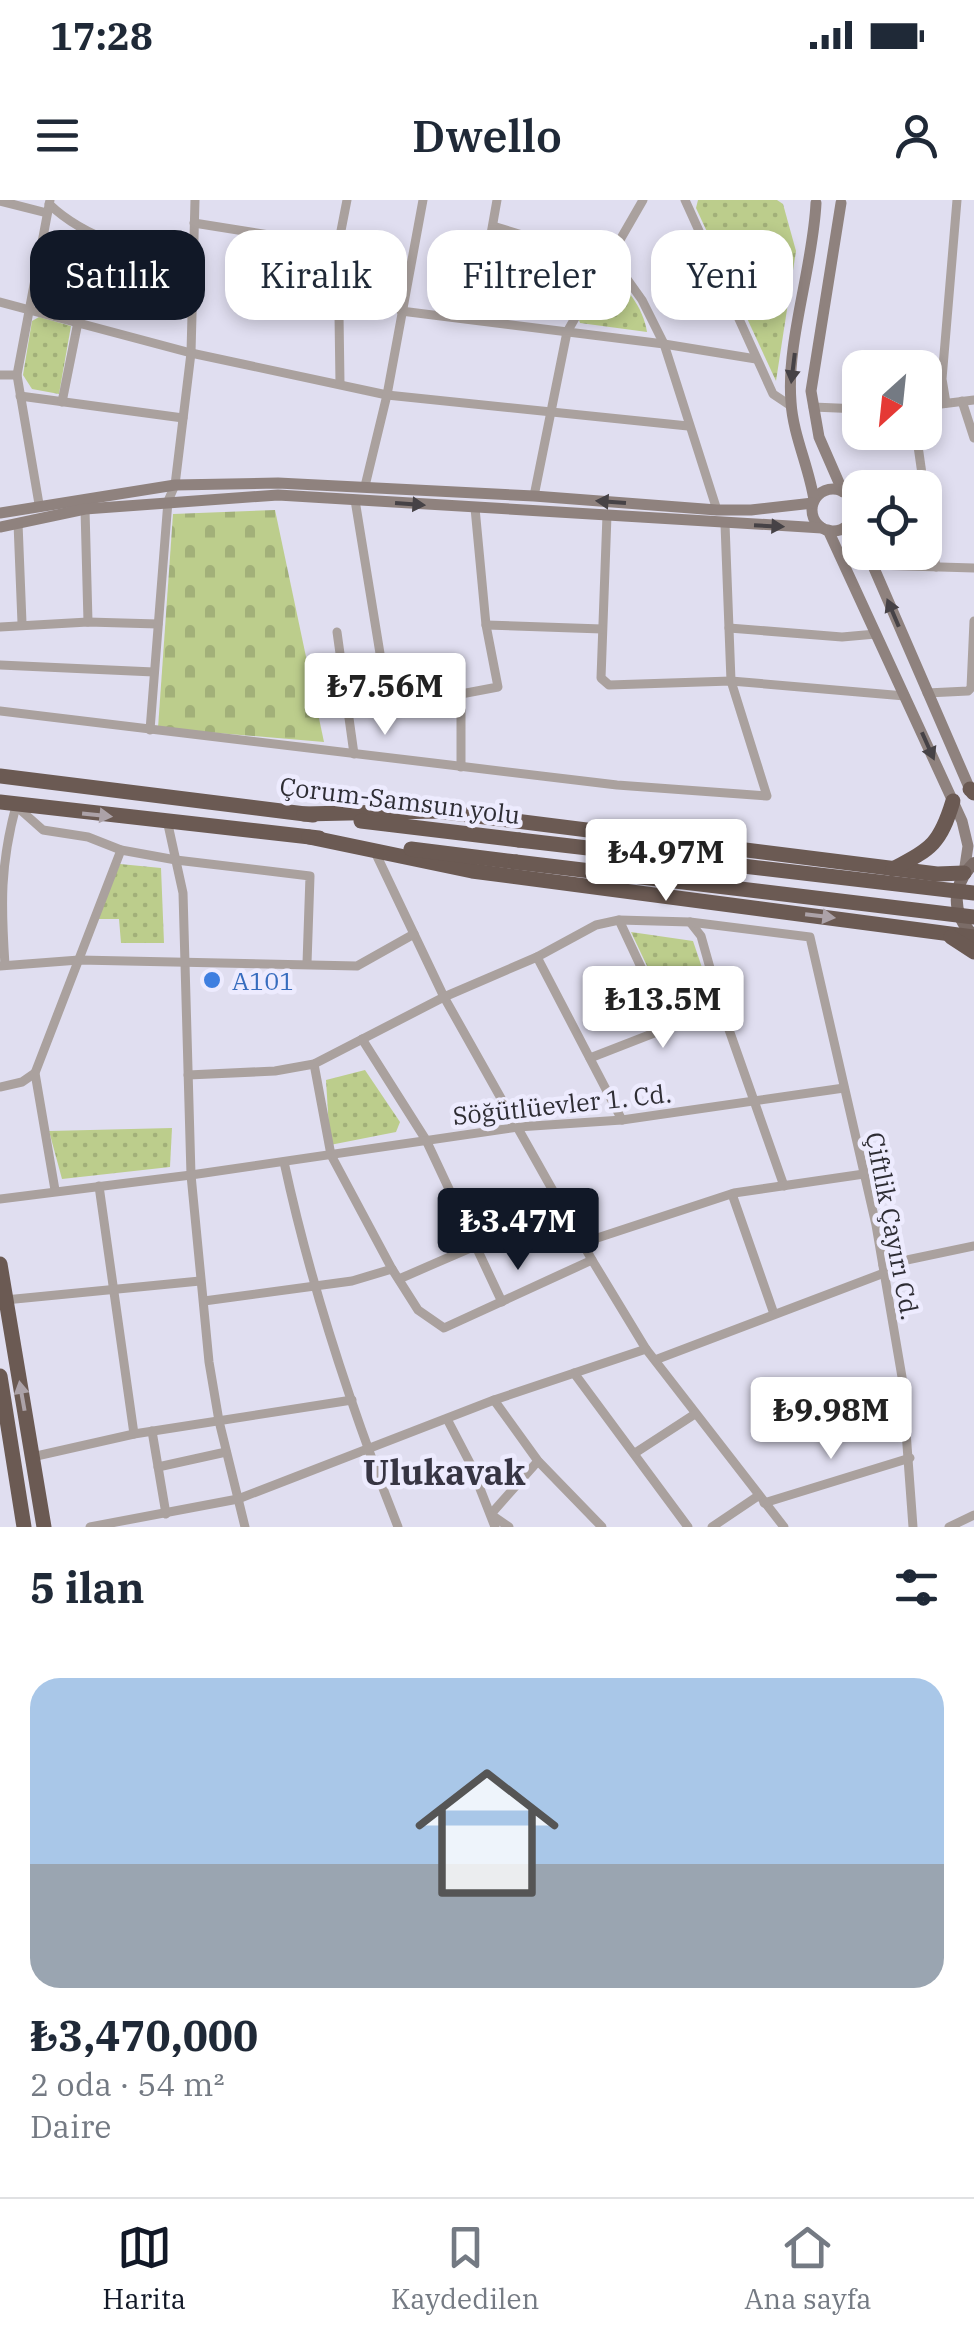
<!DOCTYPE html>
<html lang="tr">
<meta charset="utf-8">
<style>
body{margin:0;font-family:"IBM Plex Serif",serif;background:#f2f2f3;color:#1f2937;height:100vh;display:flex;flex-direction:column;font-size:38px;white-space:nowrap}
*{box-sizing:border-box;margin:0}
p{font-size:32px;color:#747a83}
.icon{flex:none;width:55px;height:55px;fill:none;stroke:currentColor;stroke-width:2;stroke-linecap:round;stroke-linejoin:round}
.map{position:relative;height:1327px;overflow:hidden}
.sheet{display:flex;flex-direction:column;background:#fff;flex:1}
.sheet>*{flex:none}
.top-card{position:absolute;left:30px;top:30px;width:915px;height:90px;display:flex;gap:20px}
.needle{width:65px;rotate:207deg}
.fabs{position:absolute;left:842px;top:150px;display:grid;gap:20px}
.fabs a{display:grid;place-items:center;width:100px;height:100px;border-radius:20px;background:#fff;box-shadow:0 5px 15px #0003;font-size:50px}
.price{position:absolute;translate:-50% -85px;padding:0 22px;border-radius:10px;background:#fff;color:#222;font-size:32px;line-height:65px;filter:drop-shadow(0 2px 5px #0008)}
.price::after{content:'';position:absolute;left:50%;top:60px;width:30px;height:22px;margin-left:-15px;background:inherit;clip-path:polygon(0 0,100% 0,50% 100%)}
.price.on{background:#111827;color:#fff}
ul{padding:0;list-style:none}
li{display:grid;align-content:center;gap:20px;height:530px;padding:0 30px}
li+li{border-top:2px solid #e0e1e3}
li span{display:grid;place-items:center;height:310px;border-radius:30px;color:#555}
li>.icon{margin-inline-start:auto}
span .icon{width:180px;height:180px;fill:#fffc;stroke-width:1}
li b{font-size:42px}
h2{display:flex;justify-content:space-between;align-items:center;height:120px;padding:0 30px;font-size:42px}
.pill{padding:0 35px;border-radius:30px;background:#fff;box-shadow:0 5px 15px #0003;font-size:35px;line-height:90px}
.pill.on{background:#111827;color:#fff}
.status{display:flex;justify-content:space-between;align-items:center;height:70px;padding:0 50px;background:#fff;direction:ltr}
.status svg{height:28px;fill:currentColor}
header{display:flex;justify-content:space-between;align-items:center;height:130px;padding:0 30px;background:#fff;font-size:45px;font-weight:600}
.dock{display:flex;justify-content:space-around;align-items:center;height:140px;border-top:2px solid #e0e1e3;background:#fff;font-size:28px;color:#747a83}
.dock a{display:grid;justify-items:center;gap:5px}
.dock .on{color:#111827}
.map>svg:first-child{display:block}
</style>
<div class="status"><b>17:28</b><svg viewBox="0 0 49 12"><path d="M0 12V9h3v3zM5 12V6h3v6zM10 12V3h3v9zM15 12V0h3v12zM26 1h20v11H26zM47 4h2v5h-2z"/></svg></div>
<header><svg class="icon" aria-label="menu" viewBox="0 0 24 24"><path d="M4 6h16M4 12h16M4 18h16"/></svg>Dwello<svg class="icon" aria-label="person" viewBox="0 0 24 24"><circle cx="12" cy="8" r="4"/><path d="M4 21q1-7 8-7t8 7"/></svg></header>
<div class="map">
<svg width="974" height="1327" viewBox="0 0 974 1327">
<defs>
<pattern id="cemetery-stones" width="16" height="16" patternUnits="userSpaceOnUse" patternTransform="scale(2.5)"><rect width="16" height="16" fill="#bccd8c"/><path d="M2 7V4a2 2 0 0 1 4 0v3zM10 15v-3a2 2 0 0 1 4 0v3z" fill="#a2b079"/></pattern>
<pattern id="park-dots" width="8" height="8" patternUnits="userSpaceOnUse" patternTransform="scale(2.5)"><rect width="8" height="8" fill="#bccd8c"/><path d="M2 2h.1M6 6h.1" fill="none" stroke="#a2b079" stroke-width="1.8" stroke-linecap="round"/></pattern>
</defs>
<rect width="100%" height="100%" fill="#e0def0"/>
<!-- built -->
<path fill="#d6d3ec" d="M498,31L535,42L518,117L479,110Z"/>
<!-- cemetery -->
<path fill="url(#cemetery-stones)" d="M275,310L324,542L158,528L173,314Z"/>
<!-- park -->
<g fill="url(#park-dots)">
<path d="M698,0H777L783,4L796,51L776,181L696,8Z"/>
<path d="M606,72C626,85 643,107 647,132L580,123L579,120Z"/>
<path d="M39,117L71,126L59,194L32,189L23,175L32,121Z"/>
<path d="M120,664L161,668L164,743H121L119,719H97Z"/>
<path d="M631,732L693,741L714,803L672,819Z"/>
<path d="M365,870L400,922L396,932L330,945L326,880Z"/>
<path d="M172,928L170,967L62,979L49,931Z"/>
</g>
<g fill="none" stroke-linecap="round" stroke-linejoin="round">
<!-- street -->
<g stroke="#aaa19e" stroke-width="9">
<path d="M685,0L773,194L791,206"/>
<path d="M0,1L47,13"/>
<path d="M49,4C89,42 140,51 193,61"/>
<path d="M194,23L338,46"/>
<path d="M493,26L607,61L627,79L642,100L664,144L717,310"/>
<path d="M128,83L136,51"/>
<path d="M0,102L191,153L387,195L688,226"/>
<path d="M401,111L664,144L756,159"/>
<path d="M476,119L497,0"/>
<path d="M0,175H17"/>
<path d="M340,183L338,46L347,0"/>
<path d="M20,196L183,218"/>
<path d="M962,201L974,238"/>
<path d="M62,202L78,122"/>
<path d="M946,203L942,179L957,0"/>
<path d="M925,206L974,200"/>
<path d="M813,207L860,209"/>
<path d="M916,232L924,288"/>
<path d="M365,286L387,195L423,0"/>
<path d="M925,294L936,367"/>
<path d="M534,296L567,132L643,0"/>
<path d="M355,300L384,478L387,486L397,496L461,494L498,487L486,425L475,308"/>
<path d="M39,304L17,175L50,0"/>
<path d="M85,309L88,422"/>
<path d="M607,315L601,478L609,485L731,481L905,496"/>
<path d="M18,323L22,423"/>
<path d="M873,365L974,368"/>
<path d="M486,425L602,429"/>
<path d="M0,427L88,422L158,424"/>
<path d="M729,428L842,437L876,434"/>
<path d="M337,432L354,554"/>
<path d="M0,465L154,472"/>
<path d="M927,493L968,491L971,488L974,421"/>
<path d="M461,494V567"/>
<path d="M0,511L617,585L767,596L731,481L725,324"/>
<path d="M150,530L168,301L175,285L191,153L195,0"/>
<path d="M167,620L183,693L191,975L209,1162L219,1221L245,1327"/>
<path d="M375,652L444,797L592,1060L646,1149L784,1327"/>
<path d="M619,720L669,827"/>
<path d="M690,722L701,736L721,807L784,986"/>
<path d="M537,757L596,725L619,720L690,722L810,737L876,1025L902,1177L913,1327"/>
<path d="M5,765C1,705 0,665 16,606L43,630L88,637L121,650L176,660L310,676L307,763"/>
<path d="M0,766L79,760L357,766L414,734"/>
<path d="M362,839L426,940L502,1102"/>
<path d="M590,858L721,807"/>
<path d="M314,864L331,955L392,1069L418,1110L444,1128L592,1060"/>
<path d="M188,875L275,871L314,864L444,797L537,757L622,920"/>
<path d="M0,887L22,882L35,873"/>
<path d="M284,962C311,1087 351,1208 398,1327"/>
<path d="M99,986L134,1234"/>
<path d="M55,990L35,873L121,650"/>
<path d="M732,994L774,1114"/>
<path d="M0,999L191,975L518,927L622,920L844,888"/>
<path d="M582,1043L734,993L864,974"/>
<path d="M883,1065L974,1046"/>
<path d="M399,1079L475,1046"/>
<path d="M5,1100L200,1081"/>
<path d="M204,1101L352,1081L392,1069"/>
<path d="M655,1160L884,1073"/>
<path d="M574,1173L688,1327"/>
<path d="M494,1200L538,1261L602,1327"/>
<path d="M447,1219L470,1263L495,1327"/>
<path d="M152,1231L166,1314"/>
<path d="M635,1253L695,1214"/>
<path d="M32,1257L134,1234L352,1200"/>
<path d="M158,1267L226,1252"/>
<path d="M764,1303L910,1258"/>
<path d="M491,1314L538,1261"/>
<path d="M493,1316L509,1327"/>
<path d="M90,1327L238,1299L494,1200L646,1149"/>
<path d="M712,1327L758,1296"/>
<path d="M949,1327L974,1315"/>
</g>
<!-- secondary -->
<g stroke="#8f827e" stroke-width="11">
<path d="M841,3L811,191L819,237L843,292"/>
<circle cx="833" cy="310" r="21"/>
<path d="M814,300C809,267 793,235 791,202C786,142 813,67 816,3"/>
<path d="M0,313L175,285L278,283L534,296L717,310H751L813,303"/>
<path d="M851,320L860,339"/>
<path d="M0,327L85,309L278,295L822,328"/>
<path d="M828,330L962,621L968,646L964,673"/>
<path d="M867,352L972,594"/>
</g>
<!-- primary -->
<path stroke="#7b6c67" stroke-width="12" d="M974,663C951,686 951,714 974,736"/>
<!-- highway -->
<g stroke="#6b5a53" stroke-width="15">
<path d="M0,576L313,615"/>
<path d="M970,589L974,593"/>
<path d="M0,602L319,638"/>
<path d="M304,614L437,611L937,674L964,673"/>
<path d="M361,621L519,640"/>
<path d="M309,637L472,671L974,737"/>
<path d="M411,649L516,662"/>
<path d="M893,669C932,648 940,644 953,601"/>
<path d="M951,737L974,752"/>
<path d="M0,1064L44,1327"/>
<path d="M0,1176L24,1327"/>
</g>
<!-- highway-bridge -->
<g stroke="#6b5a53" stroke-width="15">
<path d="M519,640L974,693"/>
<path d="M516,662L974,717"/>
</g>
</g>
<!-- one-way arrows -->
<defs><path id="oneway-solid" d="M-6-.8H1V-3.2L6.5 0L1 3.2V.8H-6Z" transform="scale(2.5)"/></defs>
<g fill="#464246">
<use href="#oneway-solid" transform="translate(793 168) rotate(97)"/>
<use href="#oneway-solid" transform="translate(611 302) rotate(-176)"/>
<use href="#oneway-solid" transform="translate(410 304) rotate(4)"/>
<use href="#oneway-solid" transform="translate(769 326) rotate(3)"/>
<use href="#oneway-solid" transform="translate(893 413) rotate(-113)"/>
<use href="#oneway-solid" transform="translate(928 546) rotate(66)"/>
</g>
<g fill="#aca2a8">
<use href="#oneway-solid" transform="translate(97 615) rotate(6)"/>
<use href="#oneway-solid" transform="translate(820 716) rotate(7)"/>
<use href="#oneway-solid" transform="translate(22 1196) rotate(-100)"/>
</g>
<!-- markers -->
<circle fill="#3f7fe0" stroke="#edebfe" stroke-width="4" cx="212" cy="780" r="10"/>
<g text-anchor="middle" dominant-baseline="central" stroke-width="9" stroke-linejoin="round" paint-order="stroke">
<!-- street labels -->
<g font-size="25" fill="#2e2d34" stroke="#edebfe">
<text transform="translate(400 600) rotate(7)">Çorum-Samsun yolu</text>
<text transform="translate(562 904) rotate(-6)">Söğütlüevler 1. Cd.</text>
<text transform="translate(893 1026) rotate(79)">Çiftlik Çayırı Cd.</text>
</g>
<!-- shop labels -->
<g font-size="25" fill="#366cbe" stroke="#edebfe" text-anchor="start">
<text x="232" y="780">A101</text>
</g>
<!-- district labels -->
<g font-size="35" font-weight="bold" fill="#373543" stroke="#edebfe">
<text x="444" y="1272">Ulukavak</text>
</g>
</g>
</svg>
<div class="fabs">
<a><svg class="needle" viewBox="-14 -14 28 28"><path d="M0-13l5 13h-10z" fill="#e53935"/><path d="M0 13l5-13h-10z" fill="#747a83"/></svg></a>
<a><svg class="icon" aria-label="locate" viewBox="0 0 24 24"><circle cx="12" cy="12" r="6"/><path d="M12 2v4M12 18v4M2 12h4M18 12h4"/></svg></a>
</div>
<b class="price" style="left:385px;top:538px">₺7.56M</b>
<b class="price" style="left:666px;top:704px">₺4.97M</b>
<b class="price" style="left:663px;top:851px">₺13.5M</b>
<b class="price on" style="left:518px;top:1073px">₺3.47M</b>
<b class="price" style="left:831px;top:1262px">₺9.98M</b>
<div class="top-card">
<a class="pill on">Satılık</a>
<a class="pill">Kiralık</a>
<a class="pill">Filtreler</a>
<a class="pill">Yeni</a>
</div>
</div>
<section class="sheet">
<h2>5 ilan<svg class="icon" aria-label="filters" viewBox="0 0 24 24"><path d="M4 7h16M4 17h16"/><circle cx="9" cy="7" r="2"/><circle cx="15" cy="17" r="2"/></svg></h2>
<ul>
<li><span style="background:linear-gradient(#a9c7e8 60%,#9aa5b1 0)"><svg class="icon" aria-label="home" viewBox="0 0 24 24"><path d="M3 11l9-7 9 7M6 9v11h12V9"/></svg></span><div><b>₺3,470,000</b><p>2 oda · 54 m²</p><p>Daire</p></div></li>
</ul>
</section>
<nav class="dock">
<a class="on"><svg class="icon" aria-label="map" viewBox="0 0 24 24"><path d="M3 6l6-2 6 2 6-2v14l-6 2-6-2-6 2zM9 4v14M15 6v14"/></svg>Harita</a>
<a><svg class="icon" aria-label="saved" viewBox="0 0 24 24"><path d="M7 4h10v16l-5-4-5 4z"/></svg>Kaydedilen</a>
<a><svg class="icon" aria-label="home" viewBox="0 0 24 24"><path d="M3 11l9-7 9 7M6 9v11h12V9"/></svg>Ana sayfa</a>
</nav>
